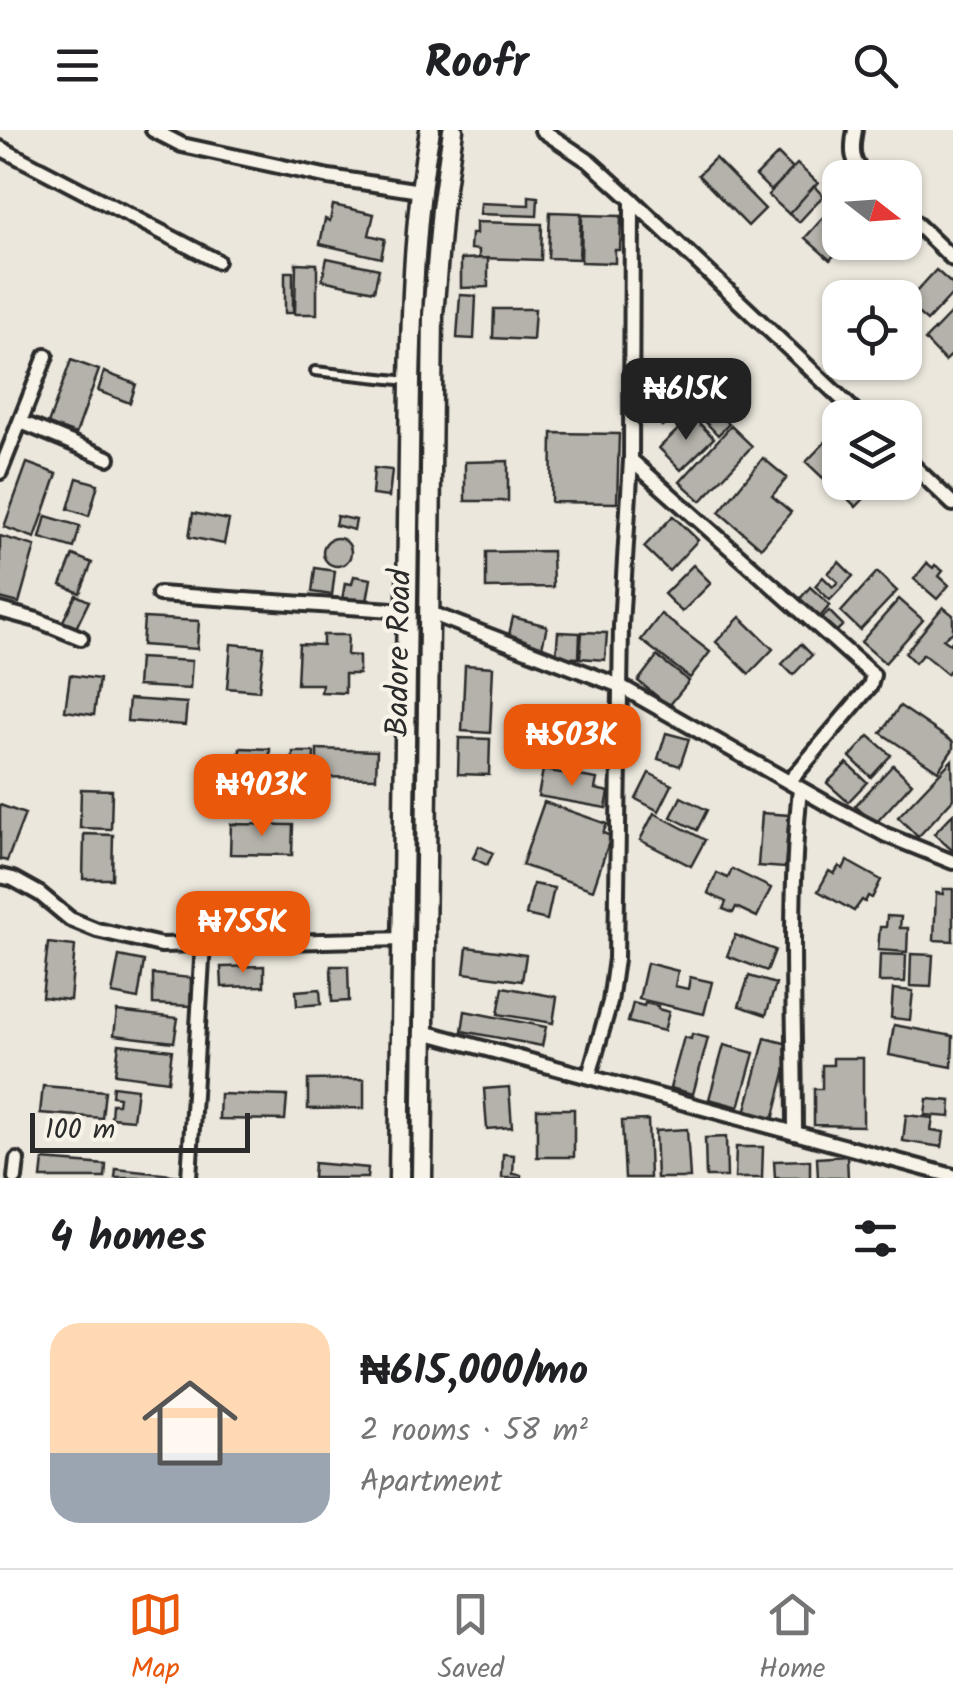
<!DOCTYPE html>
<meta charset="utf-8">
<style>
body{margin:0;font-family:Kalam,sans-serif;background:#f6f6f6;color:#202124;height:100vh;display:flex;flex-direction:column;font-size:38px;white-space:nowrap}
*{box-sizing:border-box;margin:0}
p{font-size:32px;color:#757577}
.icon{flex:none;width:55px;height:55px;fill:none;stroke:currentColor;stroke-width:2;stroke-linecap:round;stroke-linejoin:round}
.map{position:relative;height:1048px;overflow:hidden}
.side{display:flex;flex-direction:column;background:#fff;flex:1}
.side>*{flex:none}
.needle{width:65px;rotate:107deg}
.tools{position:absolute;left:822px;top:30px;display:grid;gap:20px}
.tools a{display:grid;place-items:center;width:100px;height:100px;border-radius:20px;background:#fff;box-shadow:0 2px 8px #0004;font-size:50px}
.scale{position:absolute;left:30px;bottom:25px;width:220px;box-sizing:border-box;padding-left:10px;border:5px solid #2b2b2b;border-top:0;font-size:28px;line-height:35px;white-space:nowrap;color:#2b2b2b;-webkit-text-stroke:8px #f7f3e8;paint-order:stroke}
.price{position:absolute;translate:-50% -85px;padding:0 22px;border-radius:20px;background:#ea580c;color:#fff;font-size:32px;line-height:65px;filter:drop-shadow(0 2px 5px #0008)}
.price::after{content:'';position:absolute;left:50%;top:60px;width:30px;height:22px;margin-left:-15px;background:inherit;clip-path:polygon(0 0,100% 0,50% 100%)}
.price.selected{background:#222;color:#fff}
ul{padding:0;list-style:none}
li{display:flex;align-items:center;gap:30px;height:250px;padding:0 50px}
li span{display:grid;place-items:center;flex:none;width:280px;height:200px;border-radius:30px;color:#555}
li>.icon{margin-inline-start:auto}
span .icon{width:120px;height:120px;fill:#fffc;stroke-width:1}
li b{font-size:42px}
h2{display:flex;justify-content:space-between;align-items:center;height:120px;padding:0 50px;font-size:42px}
header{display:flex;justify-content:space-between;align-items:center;height:130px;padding:0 50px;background:#fff;font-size:45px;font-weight:800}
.menu{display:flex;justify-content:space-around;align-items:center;height:140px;border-top:2px solid #e0e0e0;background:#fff;font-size:28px;color:#757577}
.menu a{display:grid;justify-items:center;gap:5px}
.menu .selected{color:#ea580c}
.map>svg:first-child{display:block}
</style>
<header><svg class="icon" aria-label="menu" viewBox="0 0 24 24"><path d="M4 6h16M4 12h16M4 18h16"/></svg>Roofr<svg class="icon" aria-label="search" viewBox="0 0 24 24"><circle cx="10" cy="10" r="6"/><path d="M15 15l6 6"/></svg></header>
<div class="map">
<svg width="953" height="1048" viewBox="0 0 953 1048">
<rect width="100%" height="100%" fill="#ebe7dd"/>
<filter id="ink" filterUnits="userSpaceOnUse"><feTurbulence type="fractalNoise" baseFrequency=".01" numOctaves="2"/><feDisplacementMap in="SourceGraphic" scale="20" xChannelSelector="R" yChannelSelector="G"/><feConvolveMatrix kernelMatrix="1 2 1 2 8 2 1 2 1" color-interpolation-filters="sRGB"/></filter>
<g filter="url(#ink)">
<!-- building -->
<g fill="#b5b2ab" stroke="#2b2b2b" stroke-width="2.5">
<path d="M778,24L793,39L771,61L756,46Z"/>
<path d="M715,28L765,79L748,96L698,45Z"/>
<path d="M797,34L818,53L789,84L768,65Z"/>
<path d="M814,56L823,66L799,92L789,84Z"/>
<path d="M529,66L538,67L537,86L480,84L481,73L529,75Z"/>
<path d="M840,69V112H846L830,130L805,108Z"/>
<path d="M333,75L374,84L369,105L385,109L381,128L320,114L325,89L330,91Z"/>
<path d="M550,82L581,83L579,129L548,128Z"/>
<path d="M582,85L621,86L620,120H615V133L581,132Z"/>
<path d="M476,92L542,94L541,130L479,128V120L470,119L471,104H476Z"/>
<path d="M327,128L379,139L374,161L322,150Z"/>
<path d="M488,128V157L461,158V129Z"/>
<path d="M296,133L317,134V184H295Z"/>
<path d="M936,140L953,155V163L927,191L906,173Z"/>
<rect x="285" y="142" width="8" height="41"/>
<path d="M460,165L476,166L474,209L457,208Z"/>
<path d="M494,179H535L533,210L493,208Z"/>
<path d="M953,181V224L945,231L925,210Z"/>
<path d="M71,230L99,240L76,304L48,294Z"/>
<path d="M104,242L136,254L130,273L98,261Z"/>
<path d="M687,248L703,263L693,274L678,258Z"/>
<path d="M678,258L690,276L679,284L666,267Z"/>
<path d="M666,267L679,284L662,296L649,279Z"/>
<path d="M705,268L729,294L718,305L693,279Z"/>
<path d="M692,286L714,308L681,340L659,318Z"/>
<path d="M731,296L752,316L701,371L680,352Z"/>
<path d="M839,298L840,331L823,348L806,332Z"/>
<path d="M552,303L619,304L617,373L551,372Z"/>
<path d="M763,328L787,348L772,366L791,382L761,418L719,382Z"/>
<path d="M508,331V371H465V332Z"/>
<path d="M27,333L57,344L35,408L4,397Z"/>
<path d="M374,338L392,340L389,367L372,365Z"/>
<path d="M77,348L98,354L89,386L68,379Z"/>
<path d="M849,352H880L856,377L840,361Z"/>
<path d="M193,383L229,390L224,414L189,407Z"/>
<path d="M46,386L80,396L74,418L40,408Z"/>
<path d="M337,386L356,390L354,400L335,395Z"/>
<path d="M673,386L698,410L669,441L644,417Z"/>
<path d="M0,406L35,416L19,473L0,468Z"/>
<circle cx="337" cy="422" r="14"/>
<path d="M552,421L553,457L486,458V422Z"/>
<path d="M73,425L92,433L80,463L61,455Z"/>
<path d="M839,432L853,446L830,470L815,456L823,447L833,457L838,452L828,443Z"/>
<path d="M927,433L933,438L935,435L943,441L939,446L949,455L937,469L914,449Z"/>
<path d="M693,435L711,453L682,482L664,464Z"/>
<path d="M315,438L335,441L332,465L312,462Z"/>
<path d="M877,442L897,461L860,500L841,482Z"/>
<path d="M354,446L371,449L367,471L342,470L345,453L352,454Z"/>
<path d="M810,457L830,475L819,488L799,470Z"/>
<path d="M76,465L89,471L74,502L61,495Z"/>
<path d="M899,469L923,490L885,533L861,512Z"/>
<path d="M943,477L953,485V502L943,509L950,514L953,510V545L949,541L947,544L923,524L915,533L905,523Z"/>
<path d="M829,481L843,495L835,503L821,489Z"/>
<path d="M661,484L710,522L690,548L641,510Z"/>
<path d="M513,487L547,496L542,517L508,509Z"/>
<path d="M740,487L773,519L749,544L716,512Z"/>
<path d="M144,488L199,491L197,519L142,515Z"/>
<path d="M558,502L580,503L579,528L556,527Z"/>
<path d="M582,502L607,503L605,530L580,528Z"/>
<path d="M323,505H348L347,525L359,526V544H345V563L321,562L322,554H297L299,514L323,515Z"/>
<path d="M231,514L264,517L259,561L227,558Z"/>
<path d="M801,514L812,525L793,545L782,534Z"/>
<path d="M657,526L689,551L669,576L638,551Z"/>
<path d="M139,528L192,531L190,559L137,556Z"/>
<path d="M465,535L493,537L490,603L462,601Z"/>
<path d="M70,545L99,549L94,585L65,581Z"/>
<path d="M129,569L187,573L185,595L127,591Z"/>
<path d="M900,576L953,612V619L938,641L881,603Z"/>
<path d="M578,580L601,582V588H606L601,638L573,635Z"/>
<path d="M666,603L689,609L680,636L658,629Z"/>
<path d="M869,606L891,625L871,647L850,627Z"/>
<path d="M459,608L490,609L489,645L458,644Z"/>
<path d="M240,618L270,619L269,642L239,641Z"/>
<path d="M317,619L377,621L376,648L317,647Z"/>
<path d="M293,622H314L313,644L292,643Z"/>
<path d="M952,630L953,669L918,707L898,687Z"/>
<path d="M847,633L867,652L848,672L827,653Z"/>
<path d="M893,635L912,653L875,694L855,676Z"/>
<path d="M543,640L597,649L595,659L609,662L606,678L538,666Z"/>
<path d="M649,643L672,655L659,681L636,669Z"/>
<path d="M81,659L112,660L111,699L80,698Z"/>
<path d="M681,667L707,680L697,700L671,687Z"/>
<path d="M544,672L607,694L603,703L611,706L593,760L522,735Z"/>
<path d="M0,675L25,684L7,731L0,729Z"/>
<path d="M654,683L705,710L691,736L640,710Z"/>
<path d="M762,683L789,685L785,738L758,736Z"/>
<path d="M953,684V721L934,704Z"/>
<path d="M231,694L293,695L292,725L230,724Z"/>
<path d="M84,704L113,705L112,749H83Z"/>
<path d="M479,716L493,723L487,735L473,728Z"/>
<path d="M847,731L881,750L872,768L868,766L865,772L862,770L854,781L818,761L829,741L834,744L839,736L843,739Z"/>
<path d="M732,739L771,758L757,787L736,777L733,783L723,779L726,772L708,763L717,743L728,748Z"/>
<path d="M533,754L554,758L547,790L526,785Z"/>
<path d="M943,759H953V811L934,810L936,763L943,764Z"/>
<path d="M281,774L282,800L226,801L225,775Z"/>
<path d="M887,786L901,787L900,798H908L907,822L878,820L880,797H886Z"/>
<path d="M735,805L775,820L767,841L727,826Z"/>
<path d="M48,813L75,816L70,870L42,867Z"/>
<path d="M467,817L526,825L522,851L464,843Z"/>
<path d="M880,824L906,825L905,852H879Z"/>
<path d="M911,824L933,825L931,857L910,856Z"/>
<path d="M119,826L144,831L138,869L112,864Z"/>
<path d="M647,833L678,841L675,856L688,859L690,847L712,852L704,884L639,869Z"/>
<path d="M264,836V856L222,857L221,837Z"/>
<path d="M331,836H348L349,871L332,872Z"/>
<path d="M153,844L191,848L190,876L153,874Z"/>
<path d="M749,846L776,854L766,885L739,876Z"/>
<path d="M503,857L557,867L553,893L498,884Z"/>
<path d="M320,859L321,874L297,876L296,861Z"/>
<path d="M893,859L913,861L910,890L891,888Z"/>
<path d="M633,873L644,876L645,873L658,876V879L669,882L664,901L628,892Z"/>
<path d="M117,881L178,888L174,912L114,905Z"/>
<path d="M465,881L546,897L542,916L462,901Z"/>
<path d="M894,895L953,906L952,937L889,925Z"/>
<path d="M692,904L708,908L693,964L670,958L684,907L691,909Z"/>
<path d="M765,908L792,915L773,990L745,983Z"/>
<path d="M119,914L172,920L168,951L115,944Z"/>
<path d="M724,915L754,923L739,977L709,969Z"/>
<path d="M833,928H863V996L814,995V959H822V935H833Z"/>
<path d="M364,949V978L308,979V950Z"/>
<path d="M43,956L105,961L102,988L40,983Z"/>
<path d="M113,956L137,959L133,990L111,988L112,974H118L119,967L112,966Z"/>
<path d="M509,957L512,997L487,999L484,959Z"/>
<path d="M220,964L287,966L285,990L219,989Z"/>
<path d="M927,969L951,971L950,987L925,985Z"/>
<rect x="537" y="979" width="37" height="48"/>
<path d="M906,985L933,988L931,1000L944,1002L942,1017L903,1011Z"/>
<path d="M648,990L650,1048H625L622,991Z"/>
<path d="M687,999L690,1048H657L655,1001Z"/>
<path d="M726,1007L727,1047H706L705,1008Z"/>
<path d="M736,1017H763L762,1048H735Z"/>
<path d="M503,1024L514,1025L513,1044L521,1045V1048H502Z"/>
<path d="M847,1026L848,1048H818L817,1028Z"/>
<path d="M43,1030L106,1035L105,1048H41Z"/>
<path d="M810,1030V1048H775L774,1031Z"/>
<path d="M314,1033L368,1038L367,1048H313Z"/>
<path d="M116,1039L182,1046V1048H115Z"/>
</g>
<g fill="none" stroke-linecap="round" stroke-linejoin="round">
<!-- service casing -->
<g stroke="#2b2b2b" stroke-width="14">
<path id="service" d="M315,241L408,251"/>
</g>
<!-- minor casing -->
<g stroke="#2b2b2b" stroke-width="20">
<g id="minor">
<path d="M153,0L182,15L329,47L420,61"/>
<path d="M542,0L590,32L632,70L862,288"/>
<path d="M855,0C851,21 851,32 867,48"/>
<path d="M0,18L217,131"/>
<path d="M905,83L953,129"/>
<path d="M21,292L108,328"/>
<path d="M905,328L953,374"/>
<path d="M631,330L873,545L870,556L789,652"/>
<path d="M0,342L46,226"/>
<path d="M159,464L407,481"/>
<path d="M0,480L37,490L81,508"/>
<path d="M430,483L620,556L831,676L886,705L953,732"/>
<path d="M0,746L13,749L40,764L70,789L97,800L161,815L404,809"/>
<path d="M424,902L953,1046"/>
<path d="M589,946L610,872L616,829L621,496L631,330L632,70"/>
<path d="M795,1003C795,888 788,773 800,659"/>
<path d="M15,1048L17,1030"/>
<path d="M189,1048L203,813"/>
</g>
</g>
<!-- secondary casing -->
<g stroke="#2b2b2b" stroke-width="25">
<g id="secondary">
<path d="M399,1048L410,251C412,167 415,83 430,0"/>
<path d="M422,1048L433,185L442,79L453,0"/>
</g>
</g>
<!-- service -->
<use href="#service" stroke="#f7f3e8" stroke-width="6"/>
<!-- minor -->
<use href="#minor" stroke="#f7f3e8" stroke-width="12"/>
<!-- secondary -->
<use href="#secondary" stroke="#f7f3e8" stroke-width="18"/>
</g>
</g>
<g text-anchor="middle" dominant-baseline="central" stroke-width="8" stroke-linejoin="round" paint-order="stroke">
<!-- street labels -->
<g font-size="32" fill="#2b2b2b" stroke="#f7f3e8">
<text transform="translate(400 523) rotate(-89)">Badore Road</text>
</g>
</g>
</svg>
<div class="tools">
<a><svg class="needle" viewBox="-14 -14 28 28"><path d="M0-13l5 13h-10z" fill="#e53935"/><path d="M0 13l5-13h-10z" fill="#757577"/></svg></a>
<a><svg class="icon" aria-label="locate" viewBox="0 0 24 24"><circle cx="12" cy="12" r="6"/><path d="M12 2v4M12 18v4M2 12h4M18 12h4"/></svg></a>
<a><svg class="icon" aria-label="layers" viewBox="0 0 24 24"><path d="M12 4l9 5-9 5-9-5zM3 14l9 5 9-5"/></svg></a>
</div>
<div class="scale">100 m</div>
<b class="price selected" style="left:686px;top:313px">₦615K</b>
<b class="price" style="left:572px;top:659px">₦503K</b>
<b class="price" style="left:262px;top:709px">₦903K</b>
<b class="price" style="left:243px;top:846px">₦755K</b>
</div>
<section class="side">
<h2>4 homes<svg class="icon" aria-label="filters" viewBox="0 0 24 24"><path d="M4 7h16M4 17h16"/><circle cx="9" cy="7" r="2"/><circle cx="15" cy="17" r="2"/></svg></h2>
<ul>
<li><span style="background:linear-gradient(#ffd9b3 65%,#9aa5b1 0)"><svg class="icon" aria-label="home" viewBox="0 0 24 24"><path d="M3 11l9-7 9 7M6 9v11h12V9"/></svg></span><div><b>₦615,000/mo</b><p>2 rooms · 58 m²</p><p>Apartment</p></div></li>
</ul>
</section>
<nav class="menu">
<a class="selected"><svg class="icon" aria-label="map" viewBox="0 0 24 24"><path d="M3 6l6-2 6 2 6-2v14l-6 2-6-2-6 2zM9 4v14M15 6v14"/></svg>Map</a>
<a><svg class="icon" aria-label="saved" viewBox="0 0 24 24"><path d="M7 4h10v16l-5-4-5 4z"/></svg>Saved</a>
<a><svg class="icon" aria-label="home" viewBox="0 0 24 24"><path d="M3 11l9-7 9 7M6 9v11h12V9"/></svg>Home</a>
</nav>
